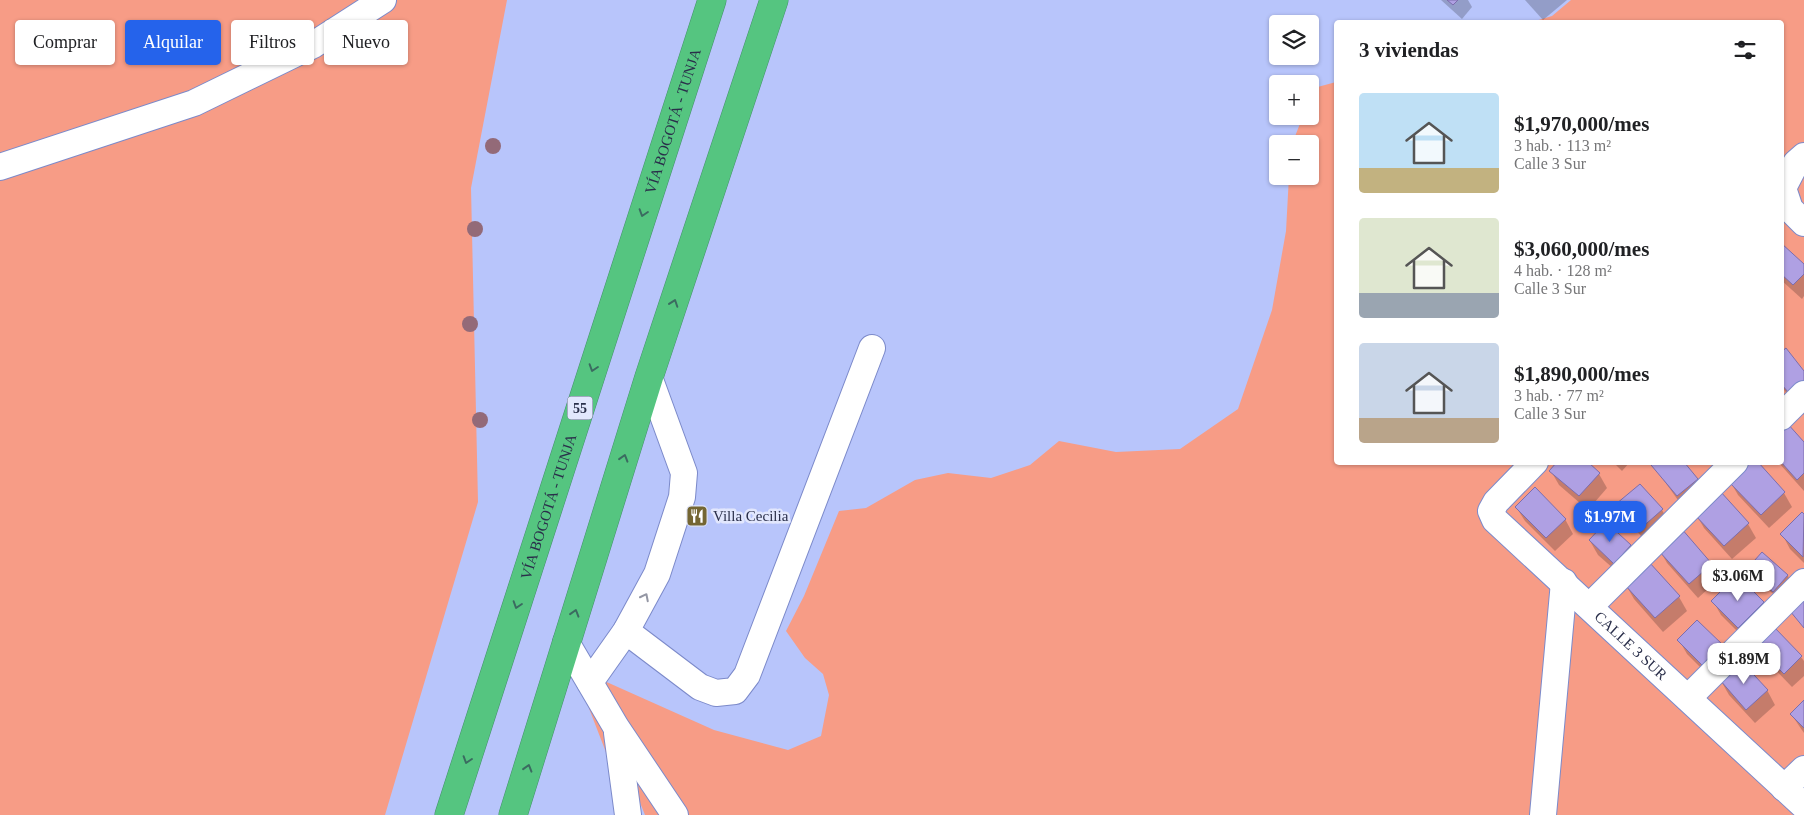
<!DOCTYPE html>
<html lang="es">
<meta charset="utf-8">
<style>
body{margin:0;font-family:"Times New Roman",serif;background:#f6f6f6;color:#202124;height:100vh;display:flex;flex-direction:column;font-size:19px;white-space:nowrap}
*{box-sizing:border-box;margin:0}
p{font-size:16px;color:#757577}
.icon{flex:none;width:28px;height:28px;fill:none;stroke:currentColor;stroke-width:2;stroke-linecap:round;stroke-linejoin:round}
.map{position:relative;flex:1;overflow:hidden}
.panel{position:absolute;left:1334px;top:20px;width:450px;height:445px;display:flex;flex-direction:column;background:#fff;border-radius:5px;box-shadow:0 1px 4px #0004}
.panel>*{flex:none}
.guide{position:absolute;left:15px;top:20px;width:475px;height:45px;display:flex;gap:10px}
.buttons{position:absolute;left:1269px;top:15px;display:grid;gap:10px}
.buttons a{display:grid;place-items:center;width:50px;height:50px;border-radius:5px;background:#fff;box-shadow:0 1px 4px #0004;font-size:25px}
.price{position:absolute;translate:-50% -42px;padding:0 11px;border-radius:10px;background:#fff;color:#222;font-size:16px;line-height:32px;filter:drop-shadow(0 1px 2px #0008)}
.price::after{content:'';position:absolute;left:50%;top:30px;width:15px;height:11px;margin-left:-8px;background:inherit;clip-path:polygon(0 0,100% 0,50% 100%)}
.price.active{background:#2563eb;color:#fff}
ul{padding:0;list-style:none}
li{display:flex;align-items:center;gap:15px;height:125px;padding:0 25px}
li span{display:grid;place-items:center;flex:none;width:140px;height:100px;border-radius:5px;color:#555}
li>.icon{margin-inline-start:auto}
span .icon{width:60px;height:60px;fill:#fffc;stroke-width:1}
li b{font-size:21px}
h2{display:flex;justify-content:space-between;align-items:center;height:60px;padding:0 25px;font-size:21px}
.chip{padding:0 18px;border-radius:5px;background:#fff;box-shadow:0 1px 4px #0004;font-size:18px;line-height:45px}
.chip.active{background:#2563eb;color:#fff}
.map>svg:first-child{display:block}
</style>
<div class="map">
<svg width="1804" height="815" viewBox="0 0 1804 815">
<rect width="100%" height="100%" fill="#b8c5fb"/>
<!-- green -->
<g fill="#f79c86">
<path d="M0,0H507L471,188L478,502L385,815H0Z"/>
<path d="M1571,0H1804V815H645L635,790L614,773L573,667L714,730L788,750L821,736L829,695L823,674L805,658L786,631L804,596L839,511L866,508L915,480L948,473L991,478L1030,465L1059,441L1116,452L1180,449L1238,409L1272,310L1286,231L1289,176H1310V144H1292L1303,116H1310V98L1314,88L1336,82V462H1781V22H1532L1552,16Z"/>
</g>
<!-- shadow -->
<g fill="#0003">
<path d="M1441,0H1468L1472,7L1462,19Z"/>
<path d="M1525,0H1567L1543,20Z"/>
<path d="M1781,244L1804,265V296L1802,299L1781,280Z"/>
<path d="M1781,353L1804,373V415L1781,386Z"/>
<path d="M1781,430L1804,444V491L1778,462H1781Z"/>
<path d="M1613,462H1630L1622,471Z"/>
<path d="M1653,465L1697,480L1705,494L1685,510Z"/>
<path d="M1551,471L1599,474L1607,488L1588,510L1559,485Z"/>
<path d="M1730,481L1784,493L1792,507L1769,528L1738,495Z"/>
<path d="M1618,505L1662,510L1670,524L1648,544L1626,519Z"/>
<path d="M1516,507L1565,519L1573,534L1555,551L1525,521Z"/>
<path d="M1696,514L1748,524L1756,538L1732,559L1704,528Z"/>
<path d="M1802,514L1804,515V563L1790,549L1782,534Z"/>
<path d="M1590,541L1630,545L1638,559L1623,577L1598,555Z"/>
<path d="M1659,549L1711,565L1719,579L1698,598L1667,563Z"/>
<path d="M1762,554L1788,576L1791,582L1778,598L1752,576L1748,569Z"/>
<path d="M1626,585L1679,597L1687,611L1663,632L1634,599Z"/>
<path d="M1713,601L1763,602L1771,617L1747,641L1721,615Z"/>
<path d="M1679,640L1731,661L1712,679L1687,654Z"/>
<path d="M1757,645L1801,657L1804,661V676L1792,687L1765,659Z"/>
<path d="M1721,681L1767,690L1775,705L1755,723L1729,695Z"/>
<path d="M1804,702V733L1791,714Z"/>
</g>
<!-- building -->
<g fill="#afa0e3" stroke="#7c6dad">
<path d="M1447,0H1458L1453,5Z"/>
<path d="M1781,243L1804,264V274L1793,285L1781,274Z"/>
<path d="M1786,348L1804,371V381L1789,393L1781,384V352Z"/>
<path d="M1787,423L1804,442V473L1797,480L1781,462V428Z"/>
<path d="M1557,462H1588L1600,473L1579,496L1549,471Z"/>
<path d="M1655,462H1684L1698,479L1677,496L1651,465Z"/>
<path d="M1748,462H1758L1785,492L1761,515L1728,481Z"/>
<path d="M1640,484L1663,509L1639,530L1616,504Z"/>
<path d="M1535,487L1566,519L1546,538L1515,507Z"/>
<path d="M1720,491L1749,523L1724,546L1694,514Z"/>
<path d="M1802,512L1804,514L1803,557L1780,534Z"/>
<path d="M1606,522L1631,545L1614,564L1589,540Z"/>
<path d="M1681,528L1712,564L1689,584L1657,549Z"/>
<path d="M1762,552L1788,575L1773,592L1747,569Z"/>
<path d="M1649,562L1680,596L1655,618L1624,584Z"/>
<path d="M1737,575L1764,602L1738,628L1711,601Z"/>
<path d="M1804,600V628L1790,611Z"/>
<path d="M1697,620L1724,646L1703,666L1677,640Z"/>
<path d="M1774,627L1802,656L1784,674L1755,645Z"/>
<path d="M1741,661L1768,690L1746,710L1720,680Z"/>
<path d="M1804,700V728L1790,714Z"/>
</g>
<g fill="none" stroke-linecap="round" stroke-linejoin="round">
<!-- minor casing -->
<g stroke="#7c8aca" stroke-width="28">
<g id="minor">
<path d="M1804,156L1796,163L1783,188L1790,209L1804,223"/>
<path d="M0,167L194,103L313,45L383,0"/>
<path d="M1781,417L1804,394"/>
<path id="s1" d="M1535,462L1496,502L1491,511L1495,520L1804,806"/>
<path d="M1590,606L1735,462"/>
<path d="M626,631L700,687L716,693L735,691L747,675L872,348"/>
<path d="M566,642L616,727L675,815"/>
<path d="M590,682L626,631L657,574L682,497L684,473L649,377"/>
<path d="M1688,698L1804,582"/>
<path d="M617,733L628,815"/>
<path d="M1784,788L1804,769"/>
<path d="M1543,815L1564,582"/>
</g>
</g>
<!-- highway casing -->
<g stroke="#46906d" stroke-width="29">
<g id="highway">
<path id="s2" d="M449,815L712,0"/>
<path d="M513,815L649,377L774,0"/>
</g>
</g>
<!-- minor -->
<use href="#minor" stroke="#fff" stroke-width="26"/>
<!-- highway -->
<use href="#highway" stroke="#55c580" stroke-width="28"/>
</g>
<!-- trees -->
<g fill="#936a78">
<circle cx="493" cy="146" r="8"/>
<circle cx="475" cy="229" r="8"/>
<circle cx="470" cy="324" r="8"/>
<circle cx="480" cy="420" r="8"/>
</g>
<!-- one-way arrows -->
<defs><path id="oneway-chevron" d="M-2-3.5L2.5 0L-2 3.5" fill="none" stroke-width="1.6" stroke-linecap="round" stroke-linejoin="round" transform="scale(1.25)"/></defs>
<g stroke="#3b6b60">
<use href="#oneway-chevron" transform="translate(643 213) rotate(108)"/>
<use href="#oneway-chevron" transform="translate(674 303) rotate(-71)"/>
<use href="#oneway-chevron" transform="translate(593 368) rotate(108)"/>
<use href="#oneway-chevron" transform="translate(624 458) rotate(-73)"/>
<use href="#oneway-chevron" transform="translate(517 605) rotate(108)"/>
<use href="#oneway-chevron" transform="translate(575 613) rotate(-73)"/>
<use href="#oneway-chevron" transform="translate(467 760) rotate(108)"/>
<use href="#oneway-chevron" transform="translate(528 768) rotate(-73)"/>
</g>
<use stroke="#9497a4" href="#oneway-chevron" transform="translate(645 597) rotate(-63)"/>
<!-- icons -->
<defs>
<g id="restaurant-square" transform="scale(1.125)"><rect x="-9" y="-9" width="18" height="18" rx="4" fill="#746633" stroke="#e2e7fd"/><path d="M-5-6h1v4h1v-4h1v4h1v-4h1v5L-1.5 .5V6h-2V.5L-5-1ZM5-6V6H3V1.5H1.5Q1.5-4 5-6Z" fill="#fff"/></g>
</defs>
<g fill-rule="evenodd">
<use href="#restaurant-square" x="697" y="516"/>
</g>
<g text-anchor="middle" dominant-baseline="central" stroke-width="5" stroke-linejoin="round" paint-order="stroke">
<!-- shield labels -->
<rect fill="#e2e7fd" stroke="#616680" stroke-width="1" x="567.5" y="396.5" width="25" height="23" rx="4"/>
<g font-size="14" font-weight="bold" fill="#2a2f4a">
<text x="580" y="408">55</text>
</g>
<!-- street labels -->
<g font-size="15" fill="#2a2f4a" stroke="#e2e7fd">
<text stroke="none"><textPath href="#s2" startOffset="729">VÍA BOGOTÁ - TUNJA</textPath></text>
<text stroke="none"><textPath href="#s2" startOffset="324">VÍA BOGOTÁ - TUNJA</textPath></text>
<text stroke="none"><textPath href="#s1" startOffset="261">CALLE 3 SUR</textPath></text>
</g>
<!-- poi labels -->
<g font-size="15" fill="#2a2f4a" stroke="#e2e7fd" text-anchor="start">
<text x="713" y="516">Villa Cecilia</text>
</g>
</g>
</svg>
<div class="buttons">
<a><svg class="icon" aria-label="layers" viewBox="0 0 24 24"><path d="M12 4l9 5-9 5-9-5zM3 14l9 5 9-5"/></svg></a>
<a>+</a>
<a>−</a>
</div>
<b class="price active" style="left:1610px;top:543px">$1.97M</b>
<b class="price" style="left:1738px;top:602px">$3.06M</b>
<b class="price" style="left:1744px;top:685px">$1.89M</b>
<div class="guide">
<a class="chip">Comprar</a>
<a class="chip active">Alquilar</a>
<a class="chip">Filtros</a>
<a class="chip">Nuevo</a>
</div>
<section class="panel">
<h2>3 viviendas<svg class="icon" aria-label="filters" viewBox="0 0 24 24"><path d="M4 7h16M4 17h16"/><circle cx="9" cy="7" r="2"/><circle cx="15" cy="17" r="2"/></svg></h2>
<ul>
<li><span style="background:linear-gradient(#bfe0f5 75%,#c2b280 0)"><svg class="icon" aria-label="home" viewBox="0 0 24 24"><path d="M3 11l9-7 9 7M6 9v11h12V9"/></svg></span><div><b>$1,970,000/mes</b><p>3 hab. · 113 m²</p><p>Calle 3 Sur</p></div></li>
<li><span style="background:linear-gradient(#dfe7d0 75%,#9aa5b1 0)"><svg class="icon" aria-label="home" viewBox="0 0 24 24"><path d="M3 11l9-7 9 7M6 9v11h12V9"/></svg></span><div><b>$3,060,000/mes</b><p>4 hab. · 128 m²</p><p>Calle 3 Sur</p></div></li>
<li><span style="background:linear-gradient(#c9d6e8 75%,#b9a48a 0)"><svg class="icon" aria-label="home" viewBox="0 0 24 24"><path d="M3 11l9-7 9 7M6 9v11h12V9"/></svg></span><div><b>$1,890,000/mes</b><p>3 hab. · 77 m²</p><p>Calle 3 Sur</p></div></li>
</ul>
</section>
</div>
